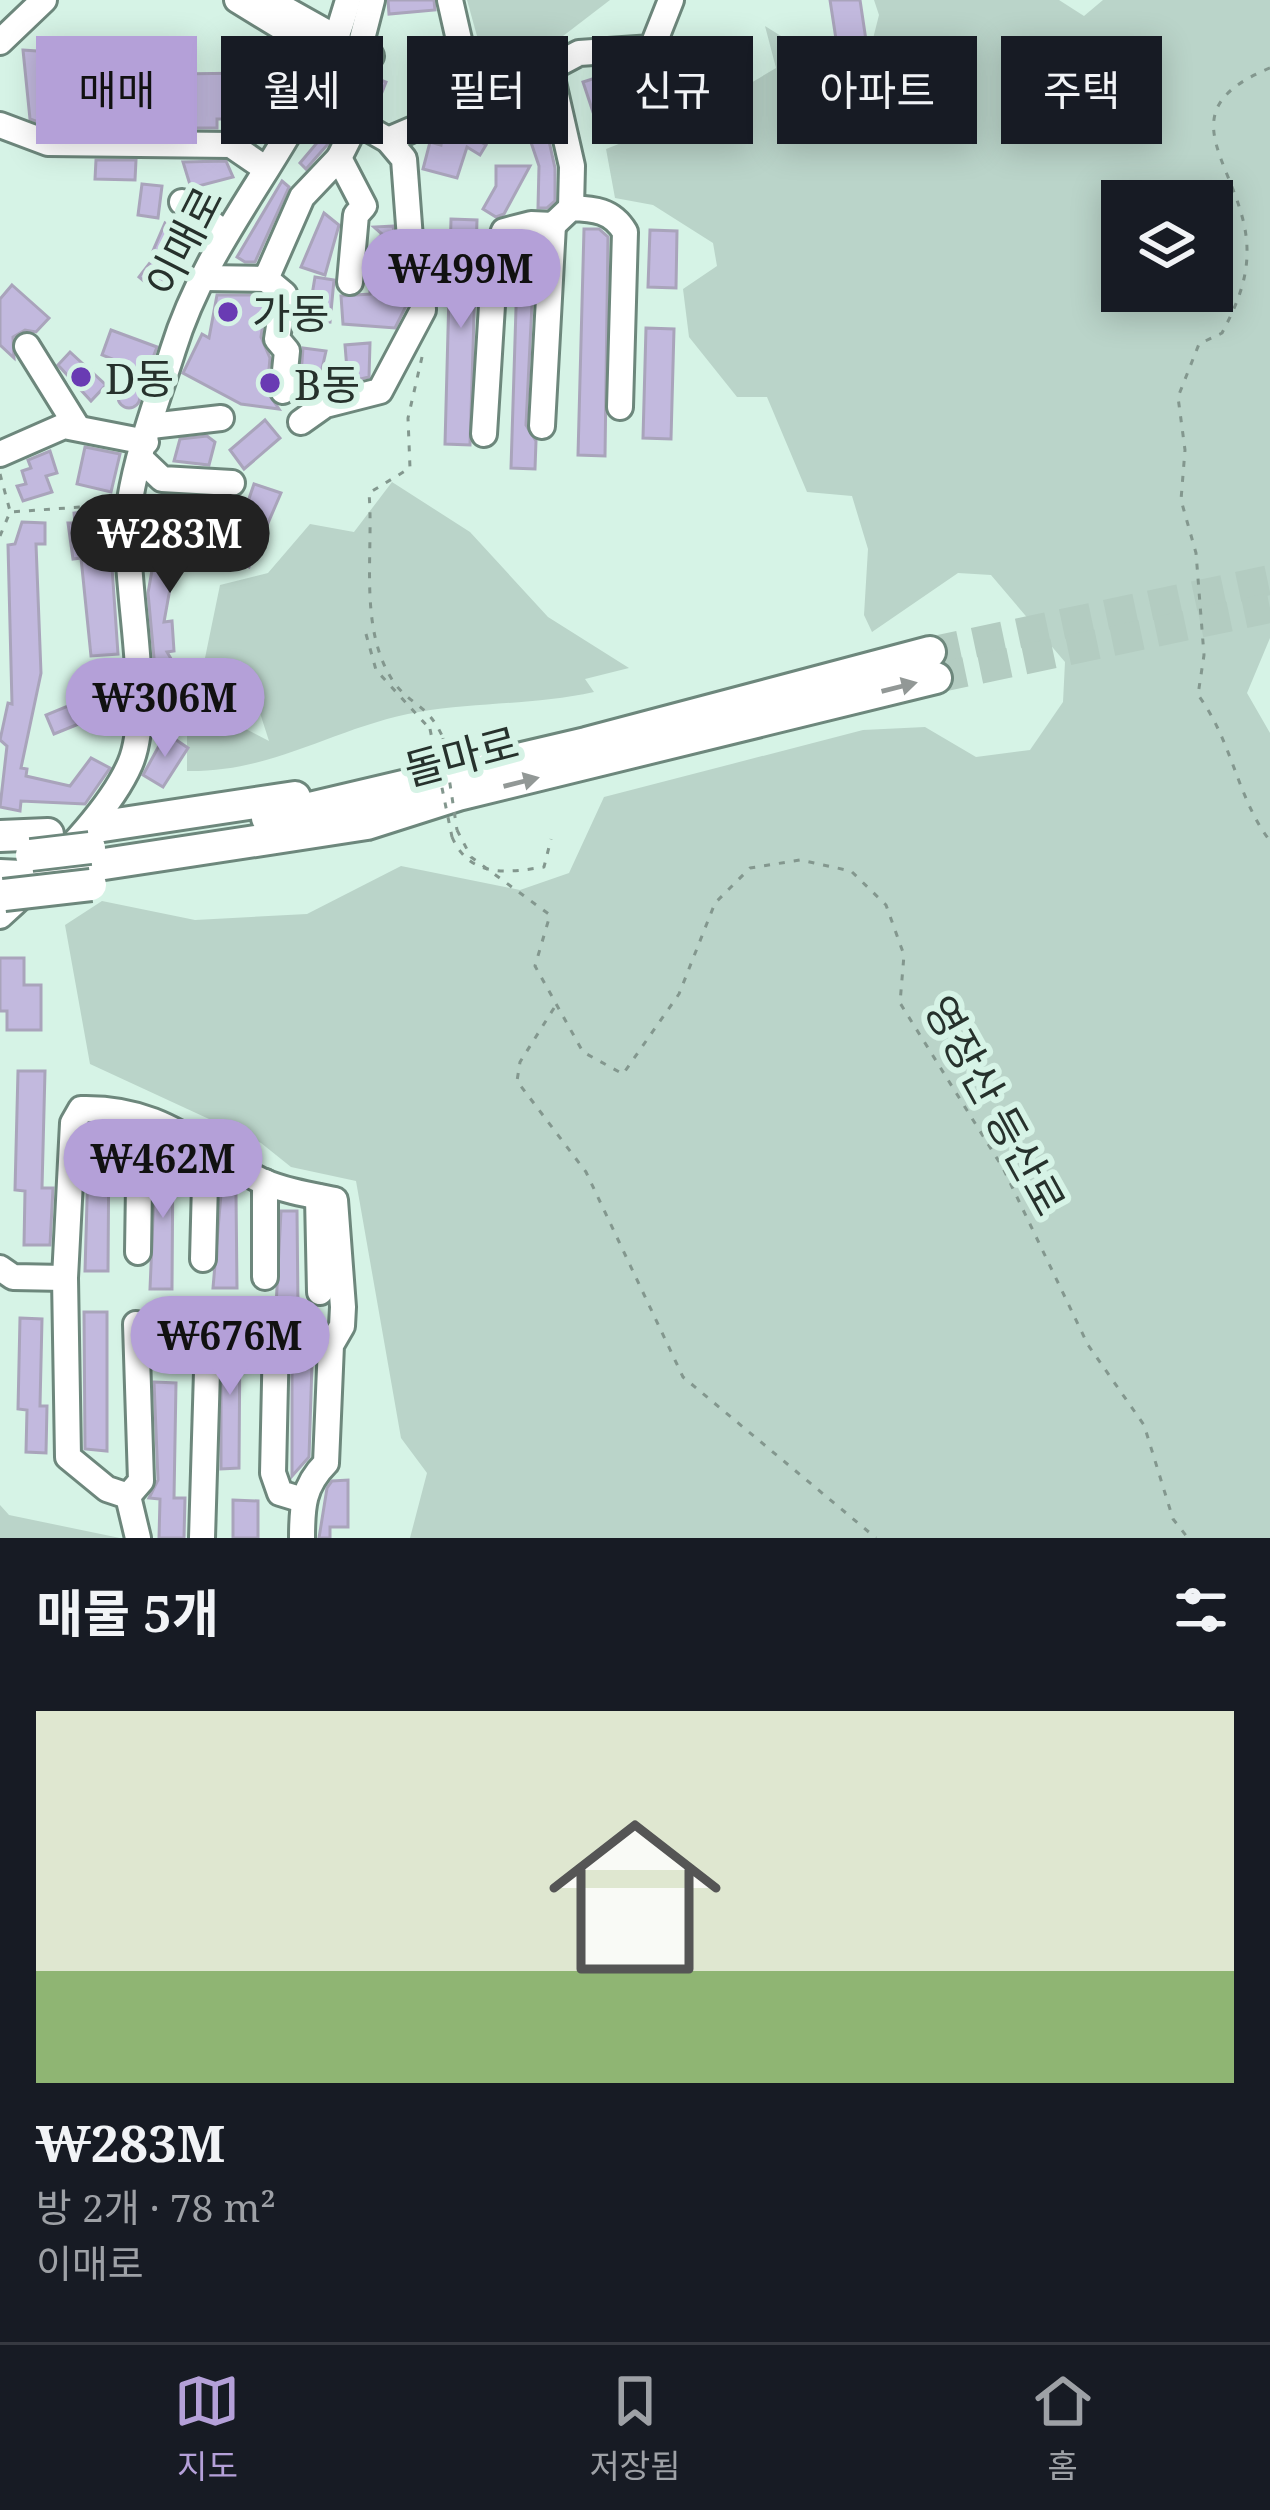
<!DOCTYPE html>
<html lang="ko">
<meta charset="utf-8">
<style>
body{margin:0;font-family:"Noto Serif","Noto Sans KR",serif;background:#242831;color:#f1f3f6;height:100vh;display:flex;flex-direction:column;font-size:45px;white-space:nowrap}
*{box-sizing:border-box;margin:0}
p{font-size:39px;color:#9ea1a6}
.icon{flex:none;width:66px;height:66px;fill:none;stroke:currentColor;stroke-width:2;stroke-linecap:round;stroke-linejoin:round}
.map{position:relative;height:1538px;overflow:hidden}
.drawer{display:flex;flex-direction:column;background:#171b24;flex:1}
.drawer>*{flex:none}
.guide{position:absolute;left:36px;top:36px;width:1200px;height:108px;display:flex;gap:24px}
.tools{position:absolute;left:1101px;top:180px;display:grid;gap:24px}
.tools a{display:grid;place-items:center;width:132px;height:132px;border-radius:0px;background:#171b24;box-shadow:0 6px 30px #0003;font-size:60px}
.price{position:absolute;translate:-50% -102px;padding:0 27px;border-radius:42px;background:#b4a0d8;color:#111;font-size:39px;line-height:78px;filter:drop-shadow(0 3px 6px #0008)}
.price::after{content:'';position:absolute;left:50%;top:72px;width:36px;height:27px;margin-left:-18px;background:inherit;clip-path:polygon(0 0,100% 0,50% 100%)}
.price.selected{background:#222;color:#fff}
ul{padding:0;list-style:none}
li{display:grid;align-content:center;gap:24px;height:636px;padding:0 36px}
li+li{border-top:3px solid #363941}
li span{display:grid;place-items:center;height:372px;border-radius:0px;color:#555}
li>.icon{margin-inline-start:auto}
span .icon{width:216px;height:216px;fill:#fffc;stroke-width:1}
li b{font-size:51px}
h2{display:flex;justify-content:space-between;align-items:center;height:144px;padding:0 36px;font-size:51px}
.pill{padding:0 42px;border-radius:0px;background:#171b24;box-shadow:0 6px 30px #0003;font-size:42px;line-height:108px}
.pill.selected{background:#b4a0d8;color:#111}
.dock{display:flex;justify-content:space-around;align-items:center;height:168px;border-top:3px solid #363941;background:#171b24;font-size:33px;color:#9ea1a6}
.dock a{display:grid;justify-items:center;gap:6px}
.dock .selected{color:#b4a0d8}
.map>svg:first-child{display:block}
</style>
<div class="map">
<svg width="1270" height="1538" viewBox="0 0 1270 1538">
<rect width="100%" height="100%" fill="#d6f3e6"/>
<!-- green -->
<g fill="#bad4c9" fill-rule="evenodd">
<path d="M467,0H610L520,69L482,54Z"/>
<path d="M874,0H1059L1084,16L1103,0H1270V638L1247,693L1270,733V1538H410L427,1473L401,1438L356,1181L291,1167L261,1143L90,1064L65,925L102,901L195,920L307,914L401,866L520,890L569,873L604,797L863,730L925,727L976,757L1030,750L1063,702L1065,662L991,575L958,573L872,632L864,615L868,549L852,496L807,492L767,397H737L689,337L683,289L717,266L713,243L653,205L615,198L606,149L634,138L681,144L707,116L741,136L750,124L744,87L776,68L765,26L861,86L879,15ZM1122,201H1212V291H1122Z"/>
<path d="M392,482L470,532L548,617L629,668L585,679L594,692C536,705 477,702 419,712C336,726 277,772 187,771V729L217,714L269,741L253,691L205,658L220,585L268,573L310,524L354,532Z"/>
<path d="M0,1505L9,1515L120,1538H0Z"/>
</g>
<!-- building -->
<g fill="#c2b9de" stroke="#a9a4bb" stroke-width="3">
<path d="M388,0H434L435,10L389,14Z"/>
<path d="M830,0H860L867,47L838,52Z"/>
<path d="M23,50L66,53L80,60L114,90L122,115L169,113L165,102L175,101V74L251,73L252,119H217V128H173L171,122L170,128L51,127L30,119Z"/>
<path d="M454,67L474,82L436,101L427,90Z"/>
<path d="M350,68L386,82L375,110L340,94Z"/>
<path d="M608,74L626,128L601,136L583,82Z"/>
<path d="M539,96L555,168V201L547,208H538L539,166L518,104Z"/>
<path d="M468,124L466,133L486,145L480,155L467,147L457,178L423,169L430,142L441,145L443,134Z"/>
<path d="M321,138L328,144L306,169L300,163Z"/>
<path d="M96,160H136L135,180L95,179Z"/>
<path d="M226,161L233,177L191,188L183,162Z"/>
<path d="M496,166H530L504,214L496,217L483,209L496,186Z"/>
<path d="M282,181L289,187L255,262H245L237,257Z"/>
<path d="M142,184L162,186L158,218L138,215Z"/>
<path d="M324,213L339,225L325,275L301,267Z"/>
<path d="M451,219L477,220L470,445L445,444Z"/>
<path d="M165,223L189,238L156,291L139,277L156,255L152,253Z"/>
<path d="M393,226L406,306L395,328L343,324L341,296L370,294V249L382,234L374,227Z"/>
<path d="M584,229H599L608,237L605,456L578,455Z"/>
<path d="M650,230L677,231L676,288L648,287Z"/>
<path d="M524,243H535L526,425L536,441L535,469L511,468L518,245Z"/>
<path d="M315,277L334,280L330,322L308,319Z"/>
<path d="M12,285L49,318L36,332L25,330L13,337L14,358L0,345V299Z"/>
<path d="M217,295H260L266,301L261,337L270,358L267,391L279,409L241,404L183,373L202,334L209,338Z"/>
<path d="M646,328L674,329L671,439L643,438Z"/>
<path d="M111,330L157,347L147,373L102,355Z"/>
<path d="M370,343L369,377L348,382L345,345Z"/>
<path d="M303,348L326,351L317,391L300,388Z"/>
<path d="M70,352L106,385L91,401L58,365Z"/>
<circle cx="129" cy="397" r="11"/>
<path d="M265,420L280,438L244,469L230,450Z"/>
<path d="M207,436L215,442L209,465L174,461L180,439Z"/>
<path d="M85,447L120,454L111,492L77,484Z"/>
<path d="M50,451L57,473L46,476L52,492L23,501L17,486L26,484L22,471L31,468L28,460Z"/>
<path d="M254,484L281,493L249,567L221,552L232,522L240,525Z"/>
<path d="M169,501L200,505L196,535L180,533L164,622L172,621L174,651L167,652L186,684L207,699L194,717L167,696L155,669L148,593L159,530L148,529L151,503Z"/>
<path d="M108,509L118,654L91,656L81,558L73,559L68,523H75L74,513Z"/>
<path d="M22,522L45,523V544H36L41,673L21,768L27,769L26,776L70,786L91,758L110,768L85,804L21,801L20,811L0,807L7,746L0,740L8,703L12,704L8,545L15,544Z"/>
<path d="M119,685L123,706L54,734L46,715Z"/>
<path d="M166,733L188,748L163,787L143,775Z"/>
<path d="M0,958H24V985H41V1030H7V1011H0Z"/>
<path d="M18,1071H45L42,1188H53L50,1245H24L25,1191L15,1190Z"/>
<path d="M89,1131H109L108,1271H85Z"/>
<path d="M156,1147L173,1149L172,1289H150Z"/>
<path d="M221,1194H236L237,1288H213Z"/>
<path d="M281,1211H297L298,1307H276Z"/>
<path d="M84,1312H107V1451L85,1449Z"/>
<path d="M20,1318L42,1319L40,1406H47L46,1453L26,1452L27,1410L18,1409Z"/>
<path d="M221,1328H240L239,1468L221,1469Z"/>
<path d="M313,1332L309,1457L292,1476V1333Z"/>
<path d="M154,1382L176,1383L174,1498H185L184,1538H159L160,1499L149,1498L158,1480Z"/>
<path d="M348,1480V1527H330V1538H319L327,1488L332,1481Z"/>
<path d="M233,1500L258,1501V1538H233Z"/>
</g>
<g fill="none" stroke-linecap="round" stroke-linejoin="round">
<!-- major-tunnel -->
<g stroke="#b3ccc1" stroke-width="30" stroke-dasharray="30 15" stroke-linecap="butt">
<path d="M930,652L1270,580"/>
<path d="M936,678L1270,608"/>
</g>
<!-- minor casing -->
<g stroke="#6d877c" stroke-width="30">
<g id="minor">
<path d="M237,0L301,39H338"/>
<path d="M269,0L335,37"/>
<path d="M450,0L462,53L528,80L579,53L652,48L671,0"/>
<path d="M0,42L44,0"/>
<path d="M371,56L362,39L372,0"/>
<path d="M550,69L572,166L571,208"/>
<path d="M0,125L48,143L231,145L266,169"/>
<path d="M388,140L528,80"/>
<path d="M339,158L364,206L356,215L350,282"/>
<path d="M182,202L225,233"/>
<path d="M203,278L266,279L302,197L339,158L356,124"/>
<path d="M266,279L284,294L277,339L287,351L283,391"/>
<path d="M27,346L76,425"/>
<path d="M301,422L325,405L380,391L423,310L422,287L412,265L404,159L388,140L314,98"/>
<path d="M151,426L221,418"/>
<path d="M542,426L553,225"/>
<path d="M484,434L495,257L504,231L531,224L553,225L571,208C594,209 612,210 625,232L620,407"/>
<path d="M0,454L64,426L146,442"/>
<path d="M141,459L162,479L232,483"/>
<path d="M0,916C42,878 108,815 130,764C156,704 119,573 130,500C138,450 158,398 173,350C213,220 313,133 348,0"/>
<path d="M318,1197L320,1292"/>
<path d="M138,1252L140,1119"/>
<path d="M203,1259L206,1145"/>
<path d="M0,1268L13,1277L65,1278"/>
<path d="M265,1277V1182"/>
<path d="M276,1337L273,1473L280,1493L303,1500"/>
<path d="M128,1496L141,1481L136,1324"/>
<path d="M138,1538L128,1496L107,1489L68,1457L65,1278L73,1123L81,1109C164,1107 196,1150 262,1181C285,1191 310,1195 335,1200L343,1307L342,1326L331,1345L326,1463C303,1486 302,1507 302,1538"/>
<path d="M202,1538L208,1338"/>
</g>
</g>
<!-- major casing -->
<g stroke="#6d877c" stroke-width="36">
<g id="major">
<path d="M267,818L586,743L930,652"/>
<path d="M103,826L295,797"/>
<path d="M0,836L48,834"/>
<path d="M78,868L367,824L458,795L936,678"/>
<path d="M0,875L21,876"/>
</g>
</g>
<!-- path -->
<g stroke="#83978e" stroke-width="3" stroke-dasharray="6 9" stroke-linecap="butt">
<path d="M1270,68C1172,108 1228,154 1244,224C1253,266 1241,297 1222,333L1199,344L1178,397L1185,450L1181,500L1196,553L1204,655L1198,695C1232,740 1237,798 1270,841"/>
<path d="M422,357L408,418L410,468L369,493C374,552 358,628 393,681C410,706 428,703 443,738"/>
<path d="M0,474L10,511"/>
<path d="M0,536L10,512L110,505"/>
<path d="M366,634L376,670L430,729"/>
<path d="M457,830L471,857L550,915L535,966L583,1052L623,1074L679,994L715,903L750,868L800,860L851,871L886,905L904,955L900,1003L1003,1168L1088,1345L1144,1425L1173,1519L1188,1538"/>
<path d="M452,837C470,878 506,873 544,867L551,839"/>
<path d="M554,1008L520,1062L517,1081L586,1172L683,1377L876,1538"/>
</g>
<!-- minor -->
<use href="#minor" stroke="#fff" stroke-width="24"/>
<!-- major -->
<use href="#major" stroke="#fff" stroke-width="30"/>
<!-- major-bridge casing -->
<g stroke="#6d877c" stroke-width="36" stroke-linecap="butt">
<g id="major-bridge">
<path d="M31,855L90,848"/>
<path d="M4,895L91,885"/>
</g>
</g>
<!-- path-bridge -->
<g stroke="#83978e" stroke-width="3" stroke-dasharray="6 9" stroke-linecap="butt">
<path d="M430,729L452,837"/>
<path d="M443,738L457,830"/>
</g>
<!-- major-bridge -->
<use href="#major-bridge" stroke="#fff" stroke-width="30"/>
</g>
<!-- one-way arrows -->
<defs><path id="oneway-solid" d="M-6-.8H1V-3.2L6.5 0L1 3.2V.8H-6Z" transform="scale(3)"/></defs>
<g fill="#929896">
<use href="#oneway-solid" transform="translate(899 687) rotate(-14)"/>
<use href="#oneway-solid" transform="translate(521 782) rotate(-14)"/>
</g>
<!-- markers -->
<g fill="#693bb3" stroke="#d6f3e6" stroke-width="4.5">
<circle cx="228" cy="312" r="12"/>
<circle cx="81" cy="377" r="12"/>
<circle cx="270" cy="383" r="12"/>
</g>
<g text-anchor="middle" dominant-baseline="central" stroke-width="12" stroke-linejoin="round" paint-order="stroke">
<!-- street labels -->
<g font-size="42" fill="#26312c" stroke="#d6f3e6">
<text transform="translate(183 241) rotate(-63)">이매로</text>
<text transform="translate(461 755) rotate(-15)">돌마로</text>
<text transform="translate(996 1105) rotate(61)">영장산 등산로</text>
</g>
<!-- poi labels -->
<g font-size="42" fill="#26312c" stroke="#d6f3e6" text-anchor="start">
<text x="252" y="312">가동</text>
<text x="105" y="377">D동</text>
<text x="294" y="383">B동</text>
</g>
</g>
</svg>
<div class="tools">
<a><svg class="icon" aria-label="layers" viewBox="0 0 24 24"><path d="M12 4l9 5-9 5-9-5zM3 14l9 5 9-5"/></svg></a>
</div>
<b class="price" style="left:461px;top:331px">₩499M</b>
<b class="price selected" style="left:170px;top:596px">₩283M</b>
<b class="price" style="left:165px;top:760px">₩306M</b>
<b class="price" style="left:163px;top:1221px">₩462M</b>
<b class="price" style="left:230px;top:1398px">₩676M</b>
<div class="guide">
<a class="pill selected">매매</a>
<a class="pill">월세</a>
<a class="pill">필터</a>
<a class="pill">신규</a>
<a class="pill">아파트</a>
<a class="pill">주택</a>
</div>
</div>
<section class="drawer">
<h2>매물 5개<svg class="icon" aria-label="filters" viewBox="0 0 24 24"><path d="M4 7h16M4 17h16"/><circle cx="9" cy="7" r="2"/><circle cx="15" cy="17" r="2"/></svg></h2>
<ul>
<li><span style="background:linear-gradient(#dfe7d0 70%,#8fb573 0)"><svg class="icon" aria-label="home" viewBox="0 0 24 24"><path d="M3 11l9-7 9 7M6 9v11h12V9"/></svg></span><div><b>₩283M</b><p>방 2개 · 78 m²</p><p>이매로</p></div></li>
</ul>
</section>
<nav class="dock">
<a class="selected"><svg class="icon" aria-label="map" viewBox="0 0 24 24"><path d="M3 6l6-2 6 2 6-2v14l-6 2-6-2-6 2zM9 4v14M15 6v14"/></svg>지도</a>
<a><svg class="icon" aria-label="saved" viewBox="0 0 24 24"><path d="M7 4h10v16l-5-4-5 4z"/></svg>저장됨</a>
<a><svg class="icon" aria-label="home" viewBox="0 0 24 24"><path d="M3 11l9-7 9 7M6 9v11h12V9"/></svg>홈</a>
</nav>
